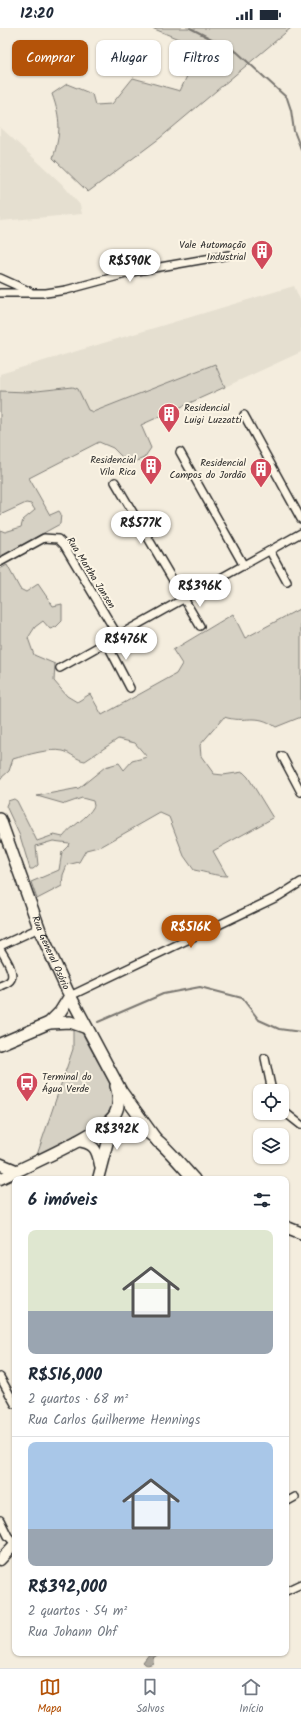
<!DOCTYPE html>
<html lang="pt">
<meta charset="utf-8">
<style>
body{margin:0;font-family:Kalam,sans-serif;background:#f2f2f3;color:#1f2937;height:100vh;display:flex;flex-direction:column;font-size:15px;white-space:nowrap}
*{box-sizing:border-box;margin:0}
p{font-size:13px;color:#747a83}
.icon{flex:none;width:22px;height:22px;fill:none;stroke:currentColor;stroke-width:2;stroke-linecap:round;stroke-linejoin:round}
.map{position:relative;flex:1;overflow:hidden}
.details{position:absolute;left:12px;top:1148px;width:277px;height:480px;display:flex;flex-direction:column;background:#fff;border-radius:8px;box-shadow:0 1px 3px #0004}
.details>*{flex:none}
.top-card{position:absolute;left:12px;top:12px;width:277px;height:36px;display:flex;gap:8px}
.fabs{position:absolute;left:253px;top:1056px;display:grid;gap:8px}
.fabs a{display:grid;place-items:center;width:36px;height:36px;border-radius:8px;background:#fff;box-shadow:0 1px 3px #0004;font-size:20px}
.price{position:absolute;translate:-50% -34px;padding:0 9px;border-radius:14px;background:#fff;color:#222;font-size:13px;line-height:26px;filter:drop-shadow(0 1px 2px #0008)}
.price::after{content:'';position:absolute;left:50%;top:24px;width:12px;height:9px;margin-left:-6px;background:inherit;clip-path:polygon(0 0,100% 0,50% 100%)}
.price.selected{background:#b45309;color:#fff}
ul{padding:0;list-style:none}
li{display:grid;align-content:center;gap:8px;height:212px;padding:0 16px}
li+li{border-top:1px solid #e0e1e3}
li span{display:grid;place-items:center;height:124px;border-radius:8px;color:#555}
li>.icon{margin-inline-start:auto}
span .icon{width:72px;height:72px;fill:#fffc;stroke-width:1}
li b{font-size:17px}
h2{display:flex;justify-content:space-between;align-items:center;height:48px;padding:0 16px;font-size:17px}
.pill{padding:0 14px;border-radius:8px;background:#fff;box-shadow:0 1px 3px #0004;font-size:14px;line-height:36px}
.pill.selected{background:#b45309;color:#fff}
.status{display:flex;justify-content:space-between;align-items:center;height:28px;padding:0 20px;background:#fff;direction:ltr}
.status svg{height:11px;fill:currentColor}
.tabs{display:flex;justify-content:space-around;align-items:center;height:56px;border-top:1px solid #e0e1e3;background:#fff;font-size:11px;color:#747a83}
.tabs a{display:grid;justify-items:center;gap:2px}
.tabs .selected{color:#b45309}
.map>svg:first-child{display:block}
</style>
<div class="status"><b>12:20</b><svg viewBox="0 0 49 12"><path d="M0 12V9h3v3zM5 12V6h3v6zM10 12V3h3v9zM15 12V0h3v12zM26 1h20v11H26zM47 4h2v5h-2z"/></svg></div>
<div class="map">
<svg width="301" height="1640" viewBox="0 0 301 1640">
<rect width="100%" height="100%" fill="#f4edde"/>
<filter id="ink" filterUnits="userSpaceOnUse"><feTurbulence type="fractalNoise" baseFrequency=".025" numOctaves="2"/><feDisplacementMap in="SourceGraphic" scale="8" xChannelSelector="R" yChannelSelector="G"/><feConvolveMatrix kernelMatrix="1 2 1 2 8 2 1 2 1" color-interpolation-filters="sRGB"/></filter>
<g filter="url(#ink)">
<!-- built -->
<g fill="#e5dfd0">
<path d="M0,99L62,156L80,177L82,186L0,193Z"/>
<path d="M294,258L301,274V324L225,359L215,336L93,384L88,383L77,361L73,359L28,364L0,363V346Z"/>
</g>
<!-- green -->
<g fill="#d6d1c4" stroke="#807e78">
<path d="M152,0H291L160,110L88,164L53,130C61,105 61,91 52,66L67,56L92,66L95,77L112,76L133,50L180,63L200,20Z"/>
<path d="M215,336L225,359L141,397L151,420L144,430L134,434L123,430L113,420L99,414L29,450L50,487L59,483L61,486L60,496L0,529V502L5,504L21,499L23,492L35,482L31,476L26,475L0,487V363L28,364L73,359L78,361L88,382L93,384Z"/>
<path d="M7,537L20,561L26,564L38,556L53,578L62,576V593L56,599L50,601L43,593L35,599L28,610L34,627L55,636L54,653L67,668L77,674L90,666L102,687L176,646L182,636L173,622L233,586L245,610L301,580V689L276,699C255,684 246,696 224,689L200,717L201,728L214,746L223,747L243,744L248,749L273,790L213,823L227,848C216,848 205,844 194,842L184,828L169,789L160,785L102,818L86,822L79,834L67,837L63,847L62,858L37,871L31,854L59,842L62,824L68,818L69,815L53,813L36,818L38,837L33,841H30L20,808L6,778L8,773L14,771L17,773L37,813L54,807L63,809C72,797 87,791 94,778L93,773L82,770L65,776L37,768L79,760L105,739L119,735L124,742L132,733L147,729L135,715L118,711L85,733C77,732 71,725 63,723C49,720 27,727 13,731L9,743L0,751V541Z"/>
<path d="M73,999L82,1005L114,1063L116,1072L111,1087L90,1100L37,1127L73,1021Z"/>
</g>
<!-- water -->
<path fill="#afaaa0" stroke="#7a7771" d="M150,1625H160L153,1630V1635C149,1637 146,1638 143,1634Z"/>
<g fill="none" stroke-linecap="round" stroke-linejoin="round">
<!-- stream -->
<g stroke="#7a7771" stroke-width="2">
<path d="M190,0L237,24L287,70L291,82L294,103L301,121"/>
<path d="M98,994L163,966L200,959L242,970L259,992L279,1001L301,1004"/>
</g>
<!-- street casing -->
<g stroke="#2b2b2b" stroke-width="10">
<g id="street">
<path d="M0,250L29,263"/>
<path d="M0,265H46L66,262L137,243L229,227"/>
<path d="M244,387L301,491"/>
<path d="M180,424L244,538"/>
<path d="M115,454L200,598"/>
<path d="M270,523L287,554"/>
<path d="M0,534L44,510L58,511L64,517L118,608"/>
<path d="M106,614L130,660"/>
<path d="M60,640L301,505"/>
<path d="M282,728L301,764"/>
<path d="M0,918L39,900"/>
<path d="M0,921C4,928 15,943 11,951C9,955 4,956 0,958"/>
<path d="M70,968L279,868L301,854"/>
<path d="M265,1030L272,1063"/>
<path d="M282,1082L301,1097"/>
<path d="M0,1349L15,1376"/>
<path d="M286,1474L295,1469"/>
<path d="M0,1492L8,1508L15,1516"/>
<path d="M286,1563L301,1556"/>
</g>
</g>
<!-- secondary casing -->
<g stroke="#2b2b2b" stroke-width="13">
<g id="secondary">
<path d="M77,1113C94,1115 97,1121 100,1137"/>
<path d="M0,1151L17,1143"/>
<path d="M98,1151L108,1113L118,1097"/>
<path d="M0,1532L15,1516"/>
</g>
</g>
<!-- primary casing -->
<g stroke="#2b2b2b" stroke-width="14">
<g id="primary">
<path id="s1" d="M0,791L41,905L67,962L121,1063L158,1114"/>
<path d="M49,995L70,994L87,1000"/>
<path d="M0,1016L49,995L60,984L70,968"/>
<path d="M102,1103C112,1099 123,1094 135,1098C154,1103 180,1136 194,1151"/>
<path d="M0,1136L17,1143C37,1133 106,1103 115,1086C120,1077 119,1067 116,1058"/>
<path d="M286,1199L301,1205"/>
</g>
</g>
<!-- street -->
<use href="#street" stroke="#fcf5e5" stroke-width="7"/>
<!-- secondary -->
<use href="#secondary" stroke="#fcf5e5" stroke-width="10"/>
<!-- primary -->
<use href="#primary" stroke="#fcf5e5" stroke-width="11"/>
</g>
</g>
<!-- icons -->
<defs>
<g id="building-pin" transform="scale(1.15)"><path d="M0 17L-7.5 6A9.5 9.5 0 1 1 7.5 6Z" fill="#d1495b" stroke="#fcf5e5"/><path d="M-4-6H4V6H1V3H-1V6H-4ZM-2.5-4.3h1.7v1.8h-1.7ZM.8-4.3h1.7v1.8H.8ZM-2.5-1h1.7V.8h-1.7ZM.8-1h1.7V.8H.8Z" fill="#fff"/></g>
<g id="bus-pin" transform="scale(1.15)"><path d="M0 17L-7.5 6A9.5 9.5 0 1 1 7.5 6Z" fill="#d1495b" stroke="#fcf5e5"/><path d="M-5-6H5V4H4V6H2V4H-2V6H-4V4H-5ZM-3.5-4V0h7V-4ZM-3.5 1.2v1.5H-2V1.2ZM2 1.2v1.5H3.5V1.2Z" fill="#fff"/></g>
</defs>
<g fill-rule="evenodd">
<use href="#building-pin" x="262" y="223"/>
<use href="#building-pin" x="169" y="386"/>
<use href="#building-pin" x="151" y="438"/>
<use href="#building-pin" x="261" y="441"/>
<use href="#bus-pin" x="27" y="1055"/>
</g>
<g text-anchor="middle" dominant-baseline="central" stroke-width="4" stroke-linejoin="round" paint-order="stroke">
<!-- poi labels -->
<g font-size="10" fill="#2b2b2b" stroke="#fcf5e5" text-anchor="end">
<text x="246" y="217">Vale Automação<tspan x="246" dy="12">Industrial</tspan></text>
<text x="184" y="380" text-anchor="start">Residencial<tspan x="184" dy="12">Luigi Luzzatti</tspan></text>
<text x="136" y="432">Residencial<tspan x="136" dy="12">Vila Rica</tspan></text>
<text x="246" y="435">Residencial<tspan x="246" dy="12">Campos do Jordão</tspan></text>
<text x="42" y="1049" text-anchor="start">Terminal do<tspan x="42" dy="12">Água Verde</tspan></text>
</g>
<!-- street labels -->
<g font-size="10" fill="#2b2b2b" stroke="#fcf5e5">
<text transform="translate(91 545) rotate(58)">Rua Martha Jansen</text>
<text stroke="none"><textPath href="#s1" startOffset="143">Rua General Osório</textPath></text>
</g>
</g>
</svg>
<div class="fabs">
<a><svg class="icon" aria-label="locate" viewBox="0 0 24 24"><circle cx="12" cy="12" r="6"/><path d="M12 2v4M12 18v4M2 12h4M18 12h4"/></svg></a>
<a><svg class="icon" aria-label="layers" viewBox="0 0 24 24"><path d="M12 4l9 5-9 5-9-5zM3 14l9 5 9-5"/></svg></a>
</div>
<b class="price" style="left:130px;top:255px">R$590K</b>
<b class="price" style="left:141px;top:517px">R$577K</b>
<b class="price" style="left:200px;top:580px">R$396K</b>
<b class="price" style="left:126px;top:633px">R$476K</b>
<b class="price selected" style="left:191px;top:921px">R$516K</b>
<b class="price" style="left:117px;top:1123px">R$392K</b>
<div class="top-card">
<a class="pill selected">Comprar</a>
<a class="pill">Alugar</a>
<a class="pill">Filtros</a>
</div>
<section class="details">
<h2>6 imóveis<svg class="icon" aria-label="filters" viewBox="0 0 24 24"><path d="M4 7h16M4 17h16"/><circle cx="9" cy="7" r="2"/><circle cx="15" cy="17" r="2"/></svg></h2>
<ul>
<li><span style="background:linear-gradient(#dfe7d0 65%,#9aa5b1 0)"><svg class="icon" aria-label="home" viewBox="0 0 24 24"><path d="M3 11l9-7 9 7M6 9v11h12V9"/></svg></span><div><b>R$516,000</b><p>2 quartos · 68 m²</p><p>Rua Carlos Guilherme Hennings</p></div></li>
<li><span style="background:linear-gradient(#a9c7e8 70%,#9aa5b1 0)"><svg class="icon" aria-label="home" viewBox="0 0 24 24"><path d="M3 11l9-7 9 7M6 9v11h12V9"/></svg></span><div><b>R$392,000</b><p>2 quartos · 54 m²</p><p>Rua Johann Ohf</p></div></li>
</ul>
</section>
</div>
<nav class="tabs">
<a class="selected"><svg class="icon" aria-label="map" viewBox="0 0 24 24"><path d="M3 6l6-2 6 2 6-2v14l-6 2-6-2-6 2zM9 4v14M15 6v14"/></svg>Mapa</a>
<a><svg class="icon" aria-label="saved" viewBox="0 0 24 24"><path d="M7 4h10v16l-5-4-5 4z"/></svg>Salvos</a>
<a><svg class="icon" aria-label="home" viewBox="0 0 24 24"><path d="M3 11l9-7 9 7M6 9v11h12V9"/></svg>Início</a>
</nav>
